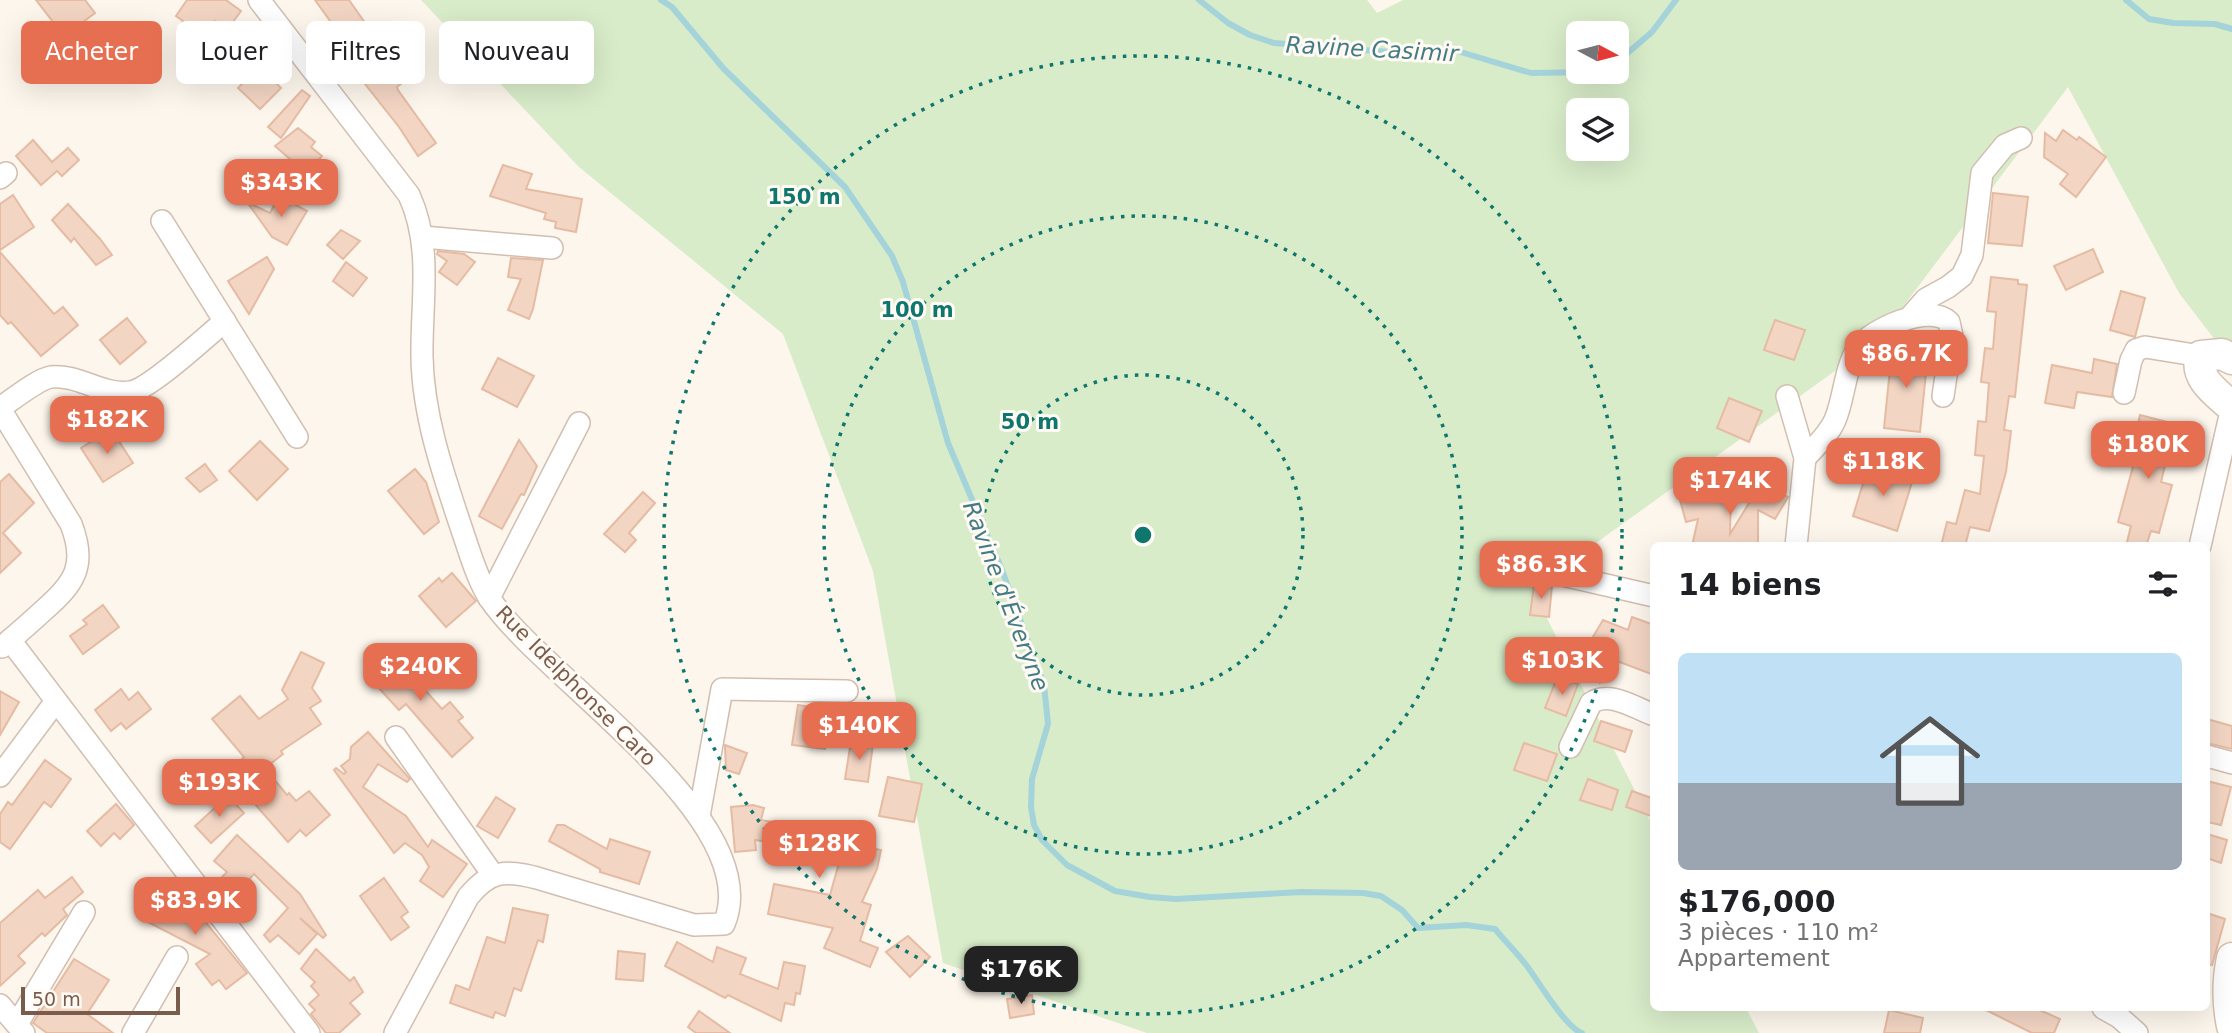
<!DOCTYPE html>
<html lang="fr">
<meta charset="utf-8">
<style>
body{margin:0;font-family:"DejaVu Sans",sans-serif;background:#f2f2f2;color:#202124;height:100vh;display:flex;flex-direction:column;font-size:26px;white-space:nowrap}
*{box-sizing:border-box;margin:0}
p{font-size:23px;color:#757577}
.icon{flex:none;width:38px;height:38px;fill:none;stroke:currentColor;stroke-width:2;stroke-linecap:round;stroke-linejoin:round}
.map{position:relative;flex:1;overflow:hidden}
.sheet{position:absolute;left:1650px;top:542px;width:560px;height:469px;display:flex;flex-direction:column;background:#fff;border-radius:10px;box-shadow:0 7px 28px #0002}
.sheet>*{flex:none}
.top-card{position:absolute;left:21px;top:21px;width:665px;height:63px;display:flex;gap:14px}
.needle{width:46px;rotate:97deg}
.controls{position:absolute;left:1566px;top:21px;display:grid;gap:14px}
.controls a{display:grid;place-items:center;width:63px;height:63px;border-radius:10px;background:#fff;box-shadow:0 7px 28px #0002;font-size:35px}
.scale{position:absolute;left:21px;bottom:18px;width:159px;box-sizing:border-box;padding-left:7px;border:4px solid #7a5c4d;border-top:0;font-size:19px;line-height:24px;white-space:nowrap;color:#7a5c4d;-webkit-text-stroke:5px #fffaf3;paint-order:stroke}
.price{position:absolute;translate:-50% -60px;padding:0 16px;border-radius:14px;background:#e76f51;color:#fff;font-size:23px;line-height:46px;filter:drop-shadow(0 2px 4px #0008)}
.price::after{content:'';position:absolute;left:50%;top:42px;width:21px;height:16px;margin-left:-10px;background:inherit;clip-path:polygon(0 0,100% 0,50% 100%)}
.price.active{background:#222;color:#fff}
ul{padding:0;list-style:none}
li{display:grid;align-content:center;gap:14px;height:371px;padding:0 28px}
li span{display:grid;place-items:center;height:217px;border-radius:10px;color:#555}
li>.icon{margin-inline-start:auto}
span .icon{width:126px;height:126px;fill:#fffc;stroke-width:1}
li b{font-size:30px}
h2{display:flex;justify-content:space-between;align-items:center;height:84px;padding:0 28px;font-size:30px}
.pill{padding:0 24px;border-radius:10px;background:#fff;box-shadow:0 7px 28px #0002;font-size:24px;line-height:63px}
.pill.active{background:#e76f51;color:#fff}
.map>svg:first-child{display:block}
</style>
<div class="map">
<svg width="2232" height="1033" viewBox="0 0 2232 1033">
<rect width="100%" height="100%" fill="#fdf6ec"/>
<!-- green -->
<path fill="#d8ecc9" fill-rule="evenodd" d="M421,0H1367L1377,13L1403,0H2232V362L2179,293L2068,87L1878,340L1532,589L1654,828V1008H1746L1759,1033H1147L943,963L873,571L783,334L579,167ZM1578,33H1617V72H1578ZM1578,110H1617V149H1578Z"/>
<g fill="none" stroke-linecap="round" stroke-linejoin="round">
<!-- stream -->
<g stroke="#a5d3da" stroke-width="6">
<path d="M661,0L672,7L723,68L845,187L892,256L903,282L948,443L1002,570L1044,685L1048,724L1032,779L1031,807L1034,825L1042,840L1067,865L1115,891L1150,897L1176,899L1301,892L1363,893L1381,896L1402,910L1418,928L1466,925L1495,929C1505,941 1517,953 1527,966C1538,981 1566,1028 1582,1033"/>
<path d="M1199,0L1228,23L1250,35L1274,43L1389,52L1454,50L1531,73L1597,72"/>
<path d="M2126,0L2149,19L2173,23L2215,24L2232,29"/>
<path d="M1617,62L1652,32L1676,0"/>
</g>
</g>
<!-- building -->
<g fill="#f3d5c3" stroke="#e6bba3" stroke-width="2">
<path d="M36,0H85L95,13L64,36Z"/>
<path d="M187,0H226L241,11L227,30L215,21L208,31L202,27L193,42L177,30L183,21L176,16Z"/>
<path d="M315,0H349L368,27L346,43Z"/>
<path d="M390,56L408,78L397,87L398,90L436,143L418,156L399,127L361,79Z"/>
<path d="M259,66L281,88L260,109L238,88Z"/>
<path d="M302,90L310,96L281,138L268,127Z"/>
<path d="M298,128L315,142L311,147L322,156L306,173L275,146Z"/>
<path d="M2063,130L2077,140L2079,137L2106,157L2076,197L2060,184L2068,174L2044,157L2045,133L2056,141Z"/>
<path d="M33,140L52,162L68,148L79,160L62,176L57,171L41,185L16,156Z"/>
<path d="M503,165L532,174L526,189L582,199L576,232L555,228L556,222L544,219L546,213L490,196Z"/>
<path d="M1993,193L2028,197L2022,246L1988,243Z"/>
<path d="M13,195L34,227L0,250V204Z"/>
<path d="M279,196L307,211L287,245L272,237L247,202L270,213Z"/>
<path d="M68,204L100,239L112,255L96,265L74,238L71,242L58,227L52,220Z"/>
<path d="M341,230L360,241L343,259L327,245Z"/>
<path d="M2093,249L2103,272L2066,290L2054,266Z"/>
<path d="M438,251L464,254L475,262L457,285L439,272L447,261L437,254Z"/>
<path d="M0,252L54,314L63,307L78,325L41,356L11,322L8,324L0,315Z"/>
<path d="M267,257L274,269L249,314L228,281Z"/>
<path d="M511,258L543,260L533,309L529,319L508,310L521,279L508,277Z"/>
<path d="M346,262L367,278L353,296L333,281Z"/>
<path d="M1991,277L2018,280V284L2027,285L2015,397L2009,396L2004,430L2011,431L2006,472L1989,531L1970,527L1965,546H1941L1947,522L1956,524L1965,490L1980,494L1984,456L1975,455L1978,421L1986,422L1989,383L1981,382L1985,348L1993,349L1996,312L1987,311Z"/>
<path d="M2121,291L2145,298L2135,337L2110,330Z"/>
<path d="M127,318L146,342L120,364L100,340Z"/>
<path d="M1775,320L1805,330L1794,360L1764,350Z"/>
<path d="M1892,349L1928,353L1920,432L1884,428Z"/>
<path d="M498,358L534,376L517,407L482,389Z"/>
<path d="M2094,359L2117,364L2112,397L2077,392L2074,408L2045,403L2052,365L2092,373Z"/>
<path d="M1729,398L1762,411L1749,442L1717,428Z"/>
<path d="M2140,415L2175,424L2161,482L2172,485L2159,533L2151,531L2146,546H2126L2131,526L2118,522L2138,448L2133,447Z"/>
<path d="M111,429L133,463L103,482L81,448Z"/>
<path d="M519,440L537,466L524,495L521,494L502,529L479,516Z"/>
<path d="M260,441L288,469L257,500L229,471Z"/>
<path d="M205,464L217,480L200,492L186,478Z"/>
<path d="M1869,464L1913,479L1897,531L1853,516Z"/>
<path d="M415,469L426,482L439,522L424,534L388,491Z"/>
<path d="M9,474L34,503L3,533L21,553L0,573V482Z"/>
<path d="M1762,482L1788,497L1775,519L1758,510V546H1692L1698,519L1686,522L1680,500L1704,493H1731L1730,534Z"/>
<path d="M643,492L655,503L629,533L636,540L625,552L604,534Z"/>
<path d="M452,573L476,601L446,627L419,596L439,578L442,582Z"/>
<path d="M1534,584L1552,586L1549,617L1530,615Z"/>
<path d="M103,605L119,627L83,654L70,636L87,624L83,620Z"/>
<path d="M1632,617L1654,625V675L1609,658L1597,679L1575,667L1603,620L1628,630Z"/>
<path d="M390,651L442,709L450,702L463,717L458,721L473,738L452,757L406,704L399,710L366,674Z"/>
<path d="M301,652L324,663L312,688L321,701L310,708L321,724L281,751L283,754L255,776L242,759L244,757L212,719L240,696L259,719L288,699L282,690Z"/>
<path d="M1557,678L1578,684L1566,716L1545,708Z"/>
<path d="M121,689L129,700L138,692L151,709L126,729L121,723L111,731L95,710Z"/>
<path d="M0,691L19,702L0,735Z"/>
<path d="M798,705L831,710L825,749L792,745Z"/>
<path d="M2207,719L2232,726V749L2207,743Z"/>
<path d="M1601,721L1632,731L1625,752L1594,741Z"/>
<path d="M368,732L410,779L407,782L378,764L363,787L406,816L428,847L432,840L467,864L443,897L420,881L429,867L422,855L405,843L394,853L334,770L336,768L344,774L346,772L341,766L350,759L351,747Z"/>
<path d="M851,741L873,744L868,782L845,779Z"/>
<path d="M1524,743L1557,754L1547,781L1514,770Z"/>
<path d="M725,745L747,753L739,774L726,770Z"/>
<path d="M45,760L71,779L51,807L44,802L10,849L0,842V814L8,802L12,805Z"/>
<path d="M272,777L287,795L289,793L296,801L309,791L330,815L306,836L300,830L288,842L248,796Z"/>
<path d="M888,777L922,784L914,822L879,816Z"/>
<path d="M1588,779L1618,790L1612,810L1580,800Z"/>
<path d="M2207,781L2231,787L2221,825L2207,822Z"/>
<path d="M1632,791L1654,799V817L1626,807Z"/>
<path d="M228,796L244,813L211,843L195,826Z"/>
<path d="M496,797L515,809L498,838L477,826Z"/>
<path d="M116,804L134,825L120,839L114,833L101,846L87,831Z"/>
<path d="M753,805L764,808L761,820L866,836L864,847L881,850L877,869L862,902L871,905L860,941L878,948L870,967L824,948L833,928L768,914L774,884L830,895L842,852L807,845L806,847L755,840L756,850L735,852L731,807Z"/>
<path d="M557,825H564L607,849L610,839L650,852L639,884L600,872V869L549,841Z"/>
<path d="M2207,834L2227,840L2221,863L2207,858Z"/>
<path d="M237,835L300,894L326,935L323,938L300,918L317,934L299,954L278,935L270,942L264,935L288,908L254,874L234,895L219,880L227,872L214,861Z"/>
<path d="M72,877L83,892L63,909L67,915L45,936L42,933L18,956L25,963L0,986V923L38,890L45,898Z"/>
<path d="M384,878L408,912L401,917L409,927L391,940L360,896Z"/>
<path d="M163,887L196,906L200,911L198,913L247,973L226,989L219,980L212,985L196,964L210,954L144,920Z"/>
<path d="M513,908L548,915L543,942L538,940L521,991L514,988L505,1016L495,1012L493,1018L450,1003L456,985L469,990L487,937L505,943Z"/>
<path d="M2207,913L2225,919L2212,965L2207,964Z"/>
<path d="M908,936L930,957L910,977L886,952Z"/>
<path d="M677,942L713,962L717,947L746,958L740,974L778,989L784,962L805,966L800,994L796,993L794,1005L785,1003L781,1021L728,995L725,998L665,966Z"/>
<path d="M316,949L350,981L354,977L363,992L350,1003L360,1014L339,1033H326L311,1014L315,1010L309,1004L319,995L311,986L315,982L301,969Z"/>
<path d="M618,951L645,954L643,981L616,979Z"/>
<path d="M74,959L109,980L87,1014L113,1033H47L33,1023Z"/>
<path d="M1032,995L1034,1014L1010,1018L1007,999Z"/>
<path d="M1982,1008H2035L2060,1019L2054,1033H2032Z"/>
<path d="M1889,1010L1923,1018L1920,1033H1884Z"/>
<path d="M699,1011L730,1033H696L688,1027Z"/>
</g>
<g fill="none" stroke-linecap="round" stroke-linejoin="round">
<!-- street casing -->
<g stroke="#d1beb0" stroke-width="24">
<g id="street">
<path d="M259,0L409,195C433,247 421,302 422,357C423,418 445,479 464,536C471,556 478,581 490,599C542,677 768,820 724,924L694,925L537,878C505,870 490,870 468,897L395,1033"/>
<path d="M0,178L6,173"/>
<path d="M162,221L297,437"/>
<path d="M423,237L552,248"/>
<path d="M1911,316L1926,299L1948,287L1962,276L1972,255L1982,173L2005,145L2021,138"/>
<path d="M2124,393L2131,360L2136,350L2145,347L2201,356"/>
<path d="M1787,396L1805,458L1796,546"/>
<path d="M0,408C12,400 38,379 51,377C78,374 103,396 130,392C149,390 207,336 225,321"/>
<path d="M0,409L71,524C87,565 75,583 44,610C30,623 16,635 2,647"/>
<path d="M1805,458C1816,446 1829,434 1835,420C1845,396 1844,370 1858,348C1871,329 1930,303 1949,322L1952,336L1943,396"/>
<path d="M2200,546L2232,407"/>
<path d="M1492,559L1654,596"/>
<path d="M489,598L579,423"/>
<path d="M10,640L309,1033"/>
<path d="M396,737L493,875"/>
<path d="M1570,747L1591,703C1609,690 1635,708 1654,715"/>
<path d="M2207,756L2232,763"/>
<path d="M0,776L56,701"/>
<path d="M699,816L722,689L847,691"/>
<path d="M0,1005L24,1033"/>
<path d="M2103,1008L2119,1017L2137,1033"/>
<path d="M17,1024L84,912"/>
<path d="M133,1033L177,957"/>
</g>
</g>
<!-- secondary casing -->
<g stroke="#d6c0b0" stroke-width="33">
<g id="secondary">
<path d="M2232,359L2222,354L2201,356C2193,378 2218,394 2232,407"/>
<path d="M2232,958C2227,982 2227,1002 2232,1026"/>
</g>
</g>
<!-- street -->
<use href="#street" stroke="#fff" stroke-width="21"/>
<!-- secondary -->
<use href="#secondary" stroke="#fff" stroke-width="30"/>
</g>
<!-- distance rings -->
<g fill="none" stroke="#0f766e" stroke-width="3.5" stroke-dasharray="3.5 7">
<circle cx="1143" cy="535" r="160"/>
<circle cx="1143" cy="535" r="319"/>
<circle cx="1143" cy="535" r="479"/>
</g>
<g text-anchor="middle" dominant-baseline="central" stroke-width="6" stroke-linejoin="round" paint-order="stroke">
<!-- street labels -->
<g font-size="21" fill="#7a5c4d" stroke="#fffaf3">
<text transform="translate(576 686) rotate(45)">Rue Idelphonse Caro</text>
</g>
<!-- water labels -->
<g font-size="23" font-style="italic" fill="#437c86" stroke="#fffaf3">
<text transform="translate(1372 49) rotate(3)">Ravine Casimir</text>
<text transform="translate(1006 596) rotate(69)">Ravine d'Éveryne</text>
</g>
</g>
<circle cx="1143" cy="535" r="10" fill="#0f766e" stroke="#fffaf3" stroke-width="3.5"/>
<g font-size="21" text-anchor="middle" font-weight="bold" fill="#0f766e" stroke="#fffaf3" stroke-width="6" stroke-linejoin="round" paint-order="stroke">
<text x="804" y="204">150 m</text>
<text x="917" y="317">100 m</text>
<text x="1030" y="429">50 m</text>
</g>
</svg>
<div class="controls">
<a><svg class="needle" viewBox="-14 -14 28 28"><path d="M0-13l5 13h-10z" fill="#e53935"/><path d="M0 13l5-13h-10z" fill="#757577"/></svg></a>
<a><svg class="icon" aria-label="layers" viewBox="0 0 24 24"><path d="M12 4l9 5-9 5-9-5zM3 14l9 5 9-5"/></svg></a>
</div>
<div class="scale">50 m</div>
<b class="price" style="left:281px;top:219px">$343K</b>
<b class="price" style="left:1906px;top:390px">$86.7K</b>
<b class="price" style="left:107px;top:456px">$182K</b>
<b class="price" style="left:2148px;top:481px">$180K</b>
<b class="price" style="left:1883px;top:498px">$118K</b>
<b class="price" style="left:1730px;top:517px">$174K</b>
<b class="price" style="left:1541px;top:601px">$86.3K</b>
<b class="price" style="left:1562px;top:697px">$103K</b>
<b class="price" style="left:420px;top:703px">$240K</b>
<b class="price" style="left:859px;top:762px">$140K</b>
<b class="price" style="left:219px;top:819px">$193K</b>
<b class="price" style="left:819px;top:880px">$128K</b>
<b class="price" style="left:195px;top:937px">$83.9K</b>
<b class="price active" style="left:1021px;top:1006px">$176K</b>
<div class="top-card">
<a class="pill active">Acheter</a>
<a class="pill">Louer</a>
<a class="pill">Filtres</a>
<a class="pill">Nouveau</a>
</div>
<section class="sheet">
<h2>14 biens<svg class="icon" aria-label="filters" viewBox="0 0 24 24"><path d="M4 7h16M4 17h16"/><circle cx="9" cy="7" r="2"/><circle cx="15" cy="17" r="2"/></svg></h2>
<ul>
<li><span style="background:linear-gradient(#bfe0f5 60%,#9aa5b1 0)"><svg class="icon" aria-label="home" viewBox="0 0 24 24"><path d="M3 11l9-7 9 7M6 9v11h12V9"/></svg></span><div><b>$176,000</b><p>3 pièces · 110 m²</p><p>Appartement</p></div></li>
</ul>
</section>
</div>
